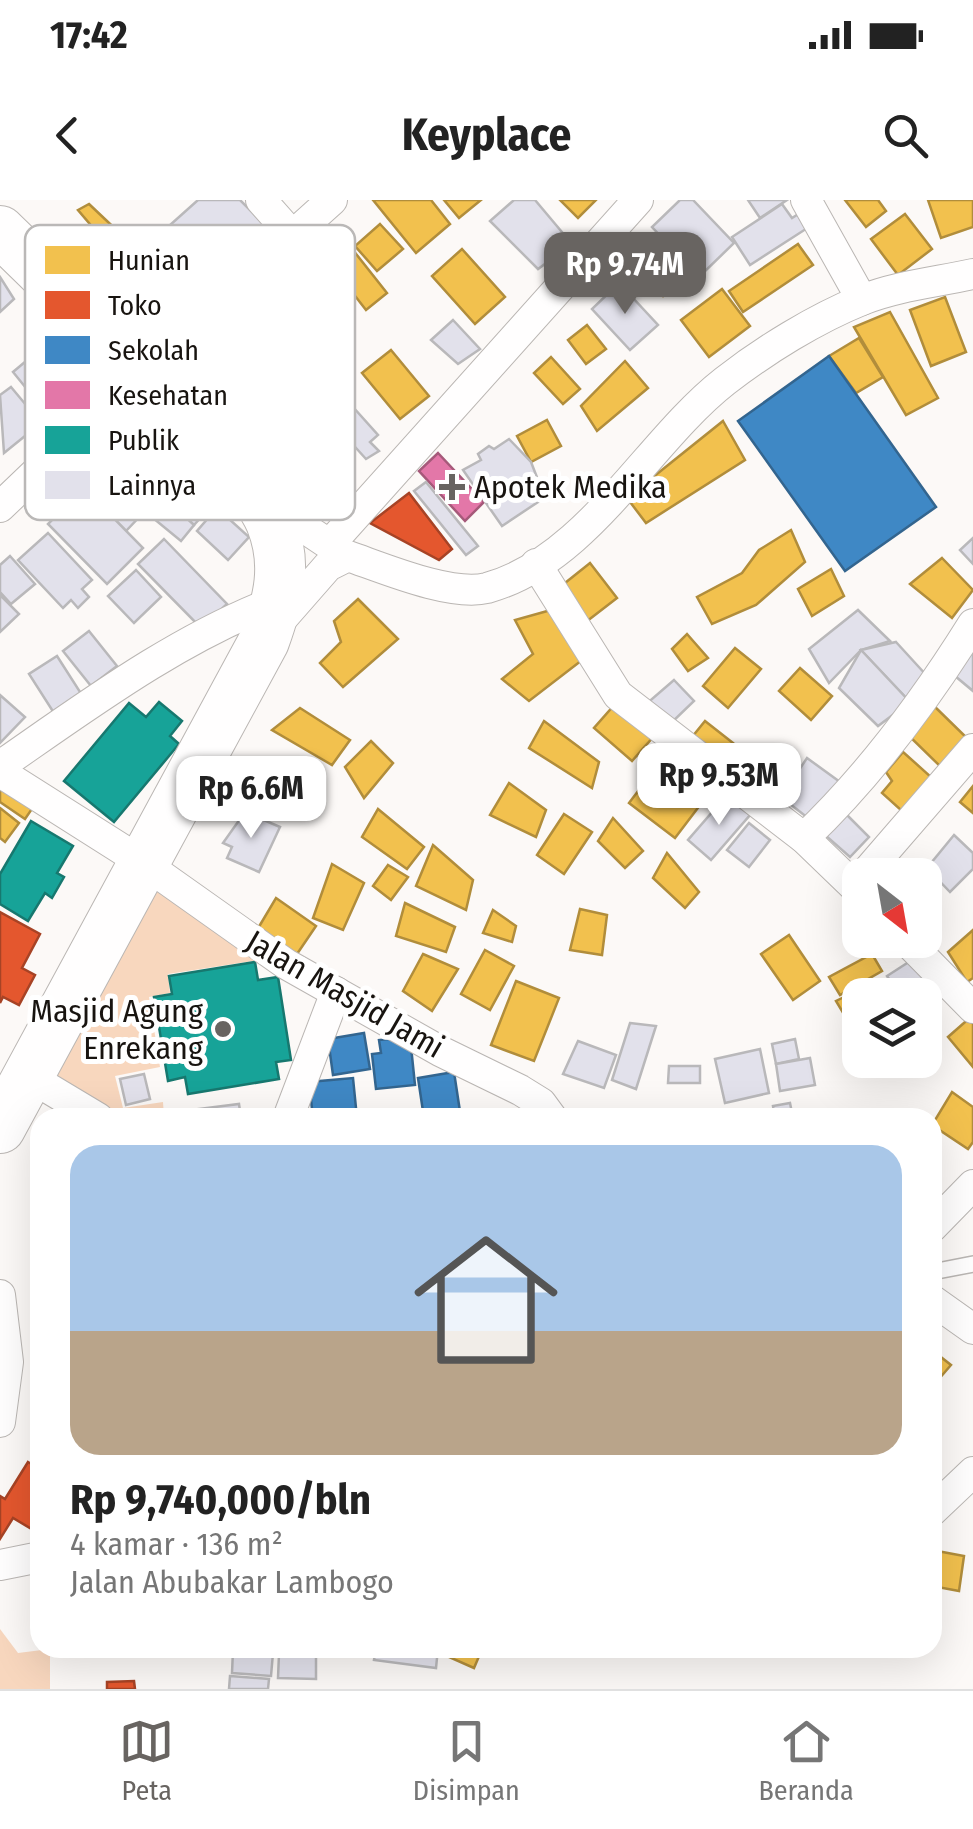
<!DOCTYPE html>
<html lang="id">
<meta charset="utf-8">
<style>
body{margin:0;font-family:"Fira Sans Condensed",sans-serif;background:#f2f2f2;color:#222;height:100vh;display:flex;flex-direction:column;font-size:38px;white-space:nowrap}
*{box-sizing:border-box;margin:0}
p{font-size:32px;color:#767676}
.icon{flex:none;width:55px;height:55px;fill:none;stroke:currentColor;stroke-width:2;stroke-linecap:round;stroke-linejoin:round}
.map{position:relative;flex:1;overflow:hidden}
.sheet{position:absolute;left:30px;top:908px;width:912px;height:550px;display:flex;flex-direction:column;background:#fff;border-radius:30px;box-shadow:0 10px 40px #0002}
.sheet>*{flex:none}
.needle{width:65px;rotate:149deg}
.buttons{position:absolute;left:842px;top:658px;display:grid;gap:20px}
.buttons a{display:grid;place-items:center;width:100px;height:100px;border-radius:20px;background:#fff;box-shadow:0 10px 40px #0002;font-size:50px}
.price{position:absolute;translate:-50% -85px;padding:0 22px;border-radius:20px;background:#fff;color:#222;font-size:32px;line-height:65px;filter:drop-shadow(0 2px 5px #0008)}
.price::after{content:'';position:absolute;left:50%;top:60px;width:30px;height:22px;margin-left:-15px;background:inherit;clip-path:polygon(0 0,100% 0,50% 100%)}
.price.active{background:#686461;color:#fff}
ul{padding:0;list-style:none}
li{display:grid;align-content:center;gap:20px;height:530px;padding:0 40px}
li span{display:grid;place-items:center;height:310px;border-radius:30px;color:#555}
li>.icon{margin-inline-start:auto}
span .icon{width:180px;height:180px;fill:#fffc;stroke-width:1}
li b{font-size:42px}
.status{display:flex;justify-content:space-between;align-items:center;height:70px;padding:0 50px;background:#fff;direction:ltr}
.status svg{height:28px;fill:currentColor}
header{display:flex;justify-content:space-between;align-items:center;height:130px;padding:0 40px;background:#fff;font-size:45px;font-weight:700}
.tabs{display:flex;justify-content:space-around;align-items:center;height:140px;border-top:2px solid #e0e0e0;background:#fff;font-size:28px;color:#767676}
.tabs a{display:grid;justify-items:center;gap:5px}
.tabs .active{color:#686461}
.map>svg:first-child{display:block}
</style>
<div class="status"><b>17:42</b><svg viewBox="0 0 49 12"><path d="M0 12V9h3v3zM5 12V6h3v6zM10 12V3h3v9zM15 12V0h3v12zM26 1h20v11H26zM47 4h2v5h-2z"/></svg></div>
<header><svg class="icon" aria-label="back" viewBox="0 0 24 24"><path d="M15 5l-7 7 7 7"/></svg>Keyplace<svg class="icon" aria-label="search" viewBox="0 0 24 24"><circle cx="10" cy="10" r="6"/><path d="M15 15l6 6"/></svg></header>
<div class="map">
<svg width="973" height="1489" viewBox="0 0 973 1489">
<rect width="100%" height="100%" fill="#fcf9f7"/>
<!-- green -->
<g fill="#f8d7be">
<path d="M145,669L266,759L168,774L170,793L149,797L160,867L115,876L123,908L163,902L164,917H121L43,867Z"/>
<path d="M0,1429L18,1453L50,1449V1489H0Z"/>
</g>
<!-- homes -->
<g fill="#f2c14e" stroke="#b18d3b" stroke-width="2.5">
<path d="M373,0H431L450,24L416,53Z"/>
<path d="M444,0H481L459,18Z"/>
<path d="M560,0H596L578,18Z"/>
<path d="M845,0H878L886,11L866,27Z"/>
<path d="M928,0H973V27L941,38Z"/>
<path d="M89,4L126,39L112,50L78,10Z"/>
<path d="M905,14L932,49L898,75L871,39Z"/>
<path d="M380,24L403,49L377,71L355,46Z"/>
<path d="M798,44L813,65L743,112L729,91Z"/>
<path d="M349,45L387,93L366,110L328,61Z"/>
<path d="M658,45L686,72L663,96L635,69Z"/>
<path d="M462,49L505,97L475,124L432,76Z"/>
<path d="M722,89L750,126L709,157L681,120Z"/>
<path d="M945,97L966,152L931,166L910,110Z"/>
<path d="M890,112L938,198L906,215L854,127Z"/>
<path d="M587,125L606,149L586,164L568,140Z"/>
<path d="M859,138L883,177L856,193L829,156Z"/>
<path d="M391,150L429,196L400,219L362,173Z"/>
<path d="M551,157L580,189L563,204L534,173Z"/>
<path d="M625,161L648,188L597,231L581,206Z"/>
<path d="M547,220L561,246L531,262L517,236Z"/>
<path d="M723,221L745,260L646,323L627,298Z"/>
<path d="M791,330L805,362L756,405L712,424L697,397L742,373L759,350Z"/>
<path d="M942,358L973,390L952,418L910,384Z"/>
<path d="M590,363L617,398L582,425L555,391Z"/>
<path d="M831,369L844,396L812,416L798,389Z"/>
<path d="M358,399L398,439L343,487L320,463L341,442L334,421Z"/>
<path d="M551,410L586,457L529,501L502,479L533,454L515,420Z"/>
<path d="M687,434L708,458L688,471L672,449Z"/>
<path d="M735,448L761,469L728,508L703,486Z"/>
<path d="M800,468L832,496L811,520L779,491Z"/>
<path d="M616,503L654,536L632,561L594,528Z"/>
<path d="M932,504L970,541L943,569L905,532Z"/>
<path d="M300,508L350,540L332,565L272,530Z"/>
<path d="M544,521L599,562L592,588L529,548Z"/>
<path d="M705,521L733,543L717,564L688,542Z"/>
<path d="M371,541L393,563L364,598L345,567Z"/>
<path d="M903,552L931,577L902,611L882,593L892,581L886,572Z"/>
<path d="M664,557L710,592L675,638L629,603Z"/>
<path d="M0,581L36,603L25,619L0,602Z"/>
<path d="M509,583L546,610L536,637L490,615Z"/>
<path d="M973,586V613L960,602Z"/>
<path d="M0,608L19,623L5,642L0,638Z"/>
<path d="M378,609L424,647L407,669L362,637Z"/>
<path d="M564,614L592,632L564,674L537,655Z"/>
<path d="M613,618L643,651L625,668L598,641Z"/>
<path d="M433,645L473,680L466,710L416,686Z"/>
<path d="M667,653L699,692L685,708L653,678Z"/>
<path d="M332,664L364,683L343,730L313,718Z"/>
<path d="M388,665L408,677L391,700L373,686Z"/>
<path d="M276,698L316,726L295,757L257,730Z"/>
<path d="M405,703L455,727L446,752L396,736Z"/>
<path d="M580,709L607,715L602,755L570,750Z"/>
<path d="M493,710L516,726L512,742L483,733Z"/>
<path d="M973,730V778L967,782L948,752Z"/>
<path d="M789,735L820,781L793,800L761,754Z"/>
<path d="M485,750L514,766L490,810L461,794Z"/>
<path d="M423,754L458,769L432,811L403,791Z"/>
<path d="M872,754L882,771L840,795L829,777Z"/>
<path d="M516,781L559,798L534,861L491,845Z"/>
<path d="M877,781L886,795H860V827L854,831L836,801Z"/>
<path d="M973,815V867L948,837Z"/>
<path d="M925,858L927,862L899,876L891,860Z"/>
<path d="M952,892L973,907V942L968,949L932,925Z"/>
<path d="M932,1150L951,1165L932,1187Z"/>
<path d="M932,1350L964,1356L959,1391L932,1386Z"/>
<path d="M445,1448H466L480,1454L474,1468L442,1454Z"/>
</g>
<!-- shops -->
<g fill="#e4572e" stroke="#a74325" stroke-width="2.5">
<path d="M409,293L452,349L439,360L370,323Z"/>
<path d="M0,712L40,734L22,768L35,775L19,805L3,797L0,803Z"/>
<path d="M28,1262L40,1269V1334L13,1318L0,1339V1296L5,1299Z"/>
<path d="M134,1481L135,1489H107V1482Z"/>
</g>
<!-- schools -->
<g fill="#3f88c5" stroke="#33658f" stroke-width="2.5">
<path d="M829,156L936,307L845,371L738,221Z"/>
<path d="M364,833L370,869L333,875L328,839Z"/>
<path d="M410,837L415,885L376,889L372,854L381,853L379,840Z"/>
<path d="M454,872L461,918H424L418,878Z"/>
<path d="M353,878L357,918H313L309,882Z"/>
</g>
<!-- health -->
<path fill="#e377a8" stroke="#a6597a" stroke-width="2.5" d="M438,253L484,302L465,321L419,271Z"/>
<!-- public -->
<g fill="#17a398" stroke="#17786f" stroke-width="2.5">
<path d="M159,502L182,521L170,536L179,544L114,622L64,581L129,503L146,517Z"/>
<path d="M31,621L73,646L57,673L64,677L52,698L45,693L28,721L0,704V674Z"/>
<path d="M255,762L258,780L278,777L291,860L276,862L279,879L188,894L185,877L168,881L154,797L172,794L169,776Z"/>
</g>
<!-- building -->
<g fill="#e2e1eb" stroke="#b9b8ba" stroke-width="2.5">
<path d="M198,0H240L274,34L215,80L192,83L160,34Z"/>
<path d="M514,0H535L572,44L538,69L490,21Z"/>
<path d="M680,0H693L734,43L699,77L652,27Z"/>
<path d="M748,0H787L760,18Z"/>
<path d="M782,4L792,18L800,13L809,27L750,65L732,37Z"/>
<path d="M0,77L14,99L0,112Z"/>
<path d="M619,83L658,125L630,150L592,109Z"/>
<path d="M453,120L480,149L458,164L431,140Z"/>
<path d="M38,151L51,167L26,188L13,172Z"/>
<path d="M11,187L41,223L4,253L0,195Z"/>
<path d="M353,207L378,235L370,242L379,251L366,259L337,227Z"/>
<path d="M509,239L531,262L538,280L530,287L538,302L502,326L463,270L481,260L478,254L489,246L494,249Z"/>
<path d="M107,276L143,313L126,331L89,293Z"/>
<path d="M187,278L213,304L194,325L166,299Z"/>
<path d="M426,282L478,346L466,355L414,291Z"/>
<path d="M84,288L143,348L107,384L48,324Z"/>
<path d="M166,299L194,325L181,341L153,318Z"/>
<path d="M217,308L249,337L228,360L197,331Z"/>
<path d="M48,333L92,380L82,389L89,397L78,408L71,400L63,408L18,360Z"/>
<path d="M973,338V364L960,350Z"/>
<path d="M164,339L227,404L201,428L138,364Z"/>
<path d="M10,356L35,384L11,404L0,392V365Z"/>
<path d="M136,370L161,397L134,423L108,396Z"/>
<path d="M0,395L19,414L0,432Z"/>
<path d="M858,410L890,441L861,450L829,483L809,449Z"/>
<path d="M89,431L117,466L91,486L63,451Z"/>
<path d="M973,438V491L949,471Z"/>
<path d="M896,442L928,477L910,502L861,450Z"/>
<path d="M861,450L910,502L878,526L839,488Z"/>
<path d="M57,456L82,495L54,513L29,474Z"/>
<path d="M674,480L694,501L666,528L645,505Z"/>
<path d="M0,495L25,517L0,543Z"/>
<path d="M764,549L789,573L776,592L746,563Z"/>
<path d="M807,558L840,582L808,618L781,597Z"/>
<path d="M727,595L750,615L711,660L688,640Z"/>
<path d="M245,612L280,627L259,672L227,658L232,647L223,643Z"/>
<path d="M845,613L869,637L850,657L825,635Z"/>
<path d="M749,623L770,640L749,667L727,650Z"/>
<path d="M954,635L973,653V669L950,692L927,668Z"/>
<path d="M915,758L937,790L925,798L900,795L887,776Z"/>
<path d="M630,823L656,826L636,889L612,880Z"/>
<path d="M795,839L799,859L776,864L772,844Z"/>
<path d="M578,841L616,855L604,888L563,874Z"/>
<path d="M760,849L769,893L725,903L715,859Z"/>
<path d="M810,858L815,885L780,891L776,864Z"/>
<path d="M669,866H700V883H668Z"/>
<path d="M144,874L150,899L126,905L120,879Z"/>
<path d="M790,903L793,918H775L773,906Z"/>
<path d="M239,904L241,918H168L167,913Z"/>
<path d="M376,1448H438L436,1468L374,1460Z"/>
<path d="M233,1450L273,1453L271,1476L232,1473Z"/>
<path d="M279,1454L316,1455V1479L278,1478Z"/>
<path d="M230,1476L269,1479L268,1489H229Z"/>
</g>
<g fill="none" stroke-linecap="round" stroke-linejoin="round">
<!-- service casing -->
<g stroke="#bab6b3" stroke-width="18">
<path id="service" d="M932,1072L973,1064"/>
</g>
<!-- minor casing -->
<g stroke="#bab6b3" stroke-width="32">
<g id="minor">
<path d="M261,0L292,35"/>
<path d="M806,0L862,100"/>
<path d="M267,303L345,355"/>
<path d="M0,307L143,170L332,0"/>
<path d="M330,344L638,0"/>
<path d="M536,364L618,495L804,638L860,692"/>
<path d="M279,422L328,366L348,356C383,368 451,397 487,388C588,360 647,242 725,181C765,150 815,119 862,100C897,86 937,82 973,74"/>
<path d="M0,566C88,505 178,438 279,400"/>
<path d="M0,572L142,662L286,764L440,851L520,890L541,903L552,918"/>
<path d="M804,638C869,576 925,501 973,424"/>
<path d="M864,675L973,549"/>
<path d="M906,740L973,808"/>
<path d="M28,876L98,918"/>
<path d="M288,918L336,792"/>
<path d="M932,1027L973,985"/>
<path d="M0,1095L8,1162L0,1222"/>
<path d="M932,1100L973,1129"/>
<path d="M932,1311L973,1272"/>
<path d="M0,1365L40,1357"/>
</g>
</g>
<!-- trunk casing -->
<g stroke="#bab6b3" stroke-width="52">
<path id="trunk" d="M0,31C70,99 139,166 204,238C228,264 257,290 271,322C288,364 279,400 264,441L0,928"/>
</g>
<!-- service -->
<use href="#service" stroke="#fffefe" stroke-width="15"/>
<!-- minor -->
<use href="#minor" stroke="#fffefe" stroke-width="30"/>
<!-- trunk -->
<use href="#trunk" stroke="#fffefe" stroke-width="50"/>
</g>
<!-- markers -->
<g fill="#686461" stroke="#fff" stroke-width="4">
<path d="M447 272h10v10h10v10h-10v10h-10v-10h-10v-10h10z"/>
<circle cx="223" cy="829" r="10"/>
</g>
<g text-anchor="middle" dominant-baseline="central" stroke-width="10" stroke-linejoin="round" paint-order="stroke">
<!-- poi labels -->
<g font-size="32" fill="#181410" stroke="#fff" text-anchor="start">
<text x="474" y="287">Apotek Medika</text>
<text x="203" y="811" text-anchor="end">Masjid Agung<tspan x="203" dy="37">Enrekang</tspan></text>
</g>
<!-- street labels -->
<g font-size="32" fill="#181410" stroke="#fff">
<text transform="translate(345 794) rotate(30)">Jalan Masjid Jami</text>
</g>
</g>
<!-- legend -->
<rect x="25" y="25" width="330" height="295" rx="15" fill="#fff" stroke="#bab8b7" stroke-width="2.5"/>
<rect x="45" y="46" width="45" height="28" fill="#f2c14e"/>
<rect x="45" y="91" width="45" height="28" fill="#e4572e"/>
<rect x="45" y="136" width="45" height="28" fill="#3f88c5"/>
<rect x="45" y="181" width="45" height="28" fill="#e377a8"/>
<rect x="45" y="226" width="45" height="28" fill="#17a398"/>
<rect x="45" y="271" width="45" height="28" fill="#e2e1eb"/>
<g font-size="28" fill="#181410">
<text x="108" y="70">Hunian</text>
<text x="108" y="115">Toko</text>
<text x="108" y="160">Sekolah</text>
<text x="108" y="205">Kesehatan</text>
<text x="108" y="250">Publik</text>
<text x="108" y="295">Lainnya</text>
</g>
</svg>
<div class="buttons">
<a><svg class="needle" viewBox="-14 -14 28 28"><path d="M0-13l5 13h-10z" fill="#e53935"/><path d="M0 13l5-13h-10z" fill="#767676"/></svg></a>
<a><svg class="icon" aria-label="layers" viewBox="0 0 24 24"><path d="M12 4l9 5-9 5-9-5zM3 14l9 5 9-5"/></svg></a>
</div>
<b class="price active" style="left:625px;top:117px">Rp 9.74M</b>
<b class="price" style="left:719px;top:628px">Rp 9.53M</b>
<b class="price" style="left:251px;top:641px">Rp 6.6M</b>
<section class="sheet">
<ul>
<li><span style="background:linear-gradient(#a9c7e8 60%,#b9a48a 0)"><svg class="icon" aria-label="home" viewBox="0 0 24 24"><path d="M3 11l9-7 9 7M6 9v11h12V9"/></svg></span><div><b>Rp 9,740,000/bln</b><p>4 kamar · 136 m²</p><p>Jalan Abubakar Lambogo</p></div></li>
</ul>
</section>
</div>
<nav class="tabs">
<a class="active"><svg class="icon" aria-label="map" viewBox="0 0 24 24"><path d="M3 6l6-2 6 2 6-2v14l-6 2-6-2-6 2zM9 4v14M15 6v14"/></svg>Peta</a>
<a><svg class="icon" aria-label="saved" viewBox="0 0 24 24"><path d="M7 4h10v16l-5-4-5 4z"/></svg>Disimpan</a>
<a><svg class="icon" aria-label="home" viewBox="0 0 24 24"><path d="M3 11l9-7 9 7M6 9v11h12V9"/></svg>Beranda</a>
</nav>
